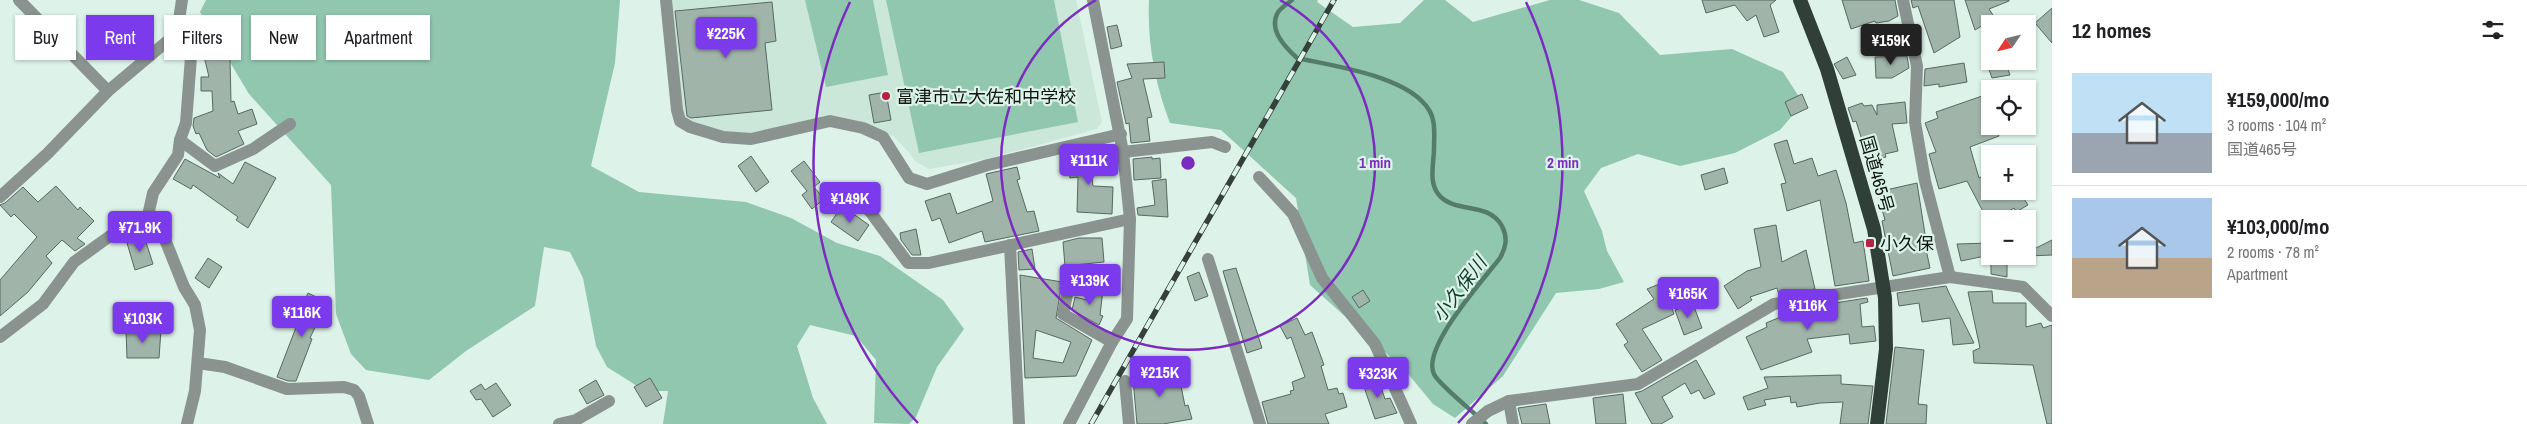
<!DOCTYPE html>
<meta charset="utf-8">
<style>
body{margin:0;font-family:"Archivo Narrow","Noto Sans JP",sans-serif;background:#f2f2f2;color:#202124;height:100vh;display:flex;flex-direction:column;font-size:19px;white-space:nowrap}
*{box-sizing:border-box;margin:0}
p{font-size:16px;color:#757577}
.icon{flex:none;width:28px;height:28px;fill:none;stroke:currentColor;stroke-width:2;stroke-linecap:round;stroke-linejoin:round}
.map{position:relative;flex:1;overflow:hidden}
.side{display:flex;flex-direction:column;background:#fff;width:475px}
.side>*{flex:none}
.top-card{position:absolute;left:15px;top:15px;width:475px;height:45px;display:flex;gap:10px}
.needle{width:32px;rotate:235deg}
.controls{position:absolute;left:1981px;top:15px;display:grid;gap:10px}
.controls a{display:grid;place-items:center;width:55px;height:55px;border-radius:0px;background:#fff;box-shadow:0 1px 4px #0004;font-size:25px}
.price{position:absolute;translate:-50% -42px;padding:0 11px;border-radius:5px;background:#7c3aed;color:#fff;font-size:16px;line-height:32px;filter:drop-shadow(0 1px 2px #0008)}
.price::after{content:'';position:absolute;left:50%;top:30px;width:15px;height:11px;margin-left:-8px;background:inherit;clip-path:polygon(0 0,100% 0,50% 100%)}
.price.selected{background:#222;color:#fff}
ul{padding:0;list-style:none}
li{display:flex;align-items:center;gap:15px;height:125px;padding:0 20px}
li+li{border-top:1px solid #e0e0e0}
li span{display:grid;place-items:center;flex:none;width:140px;height:100px;border-radius:0px;color:#555}
li>.icon{margin-inline-start:auto}
span .icon{width:60px;height:60px;fill:#fffc;stroke-width:1}
li b{font-size:21px}
h2{display:flex;justify-content:space-between;align-items:center;height:60px;padding:0 20px;font-size:21px}
.pill{padding:0 18px;border-radius:0px;background:#fff;box-shadow:0 1px 4px #0004;font-size:18px;line-height:45px}
.pill.selected{background:#7c3aed;color:#fff}
main{display:flex;flex:1;min-height:0}
.map>svg:first-child{display:block}
</style>
<main>
<div class="map">
<svg width="2052" height="424" viewBox="0 0 2052 424">
<rect width="100%" height="100%" fill="#ddf2e8"/>
<!-- built -->
<path fill="#cae7d9" d="M667,0H1076L1102,122L1097,129L986,159L929,169L915,161L908,151L893,136L865,131L842,120L720,138L691,122L676,109Z"/>
<!-- green -->
<g fill="#91c6af">
<path d="M206,0H620L615,63L591,166L639,192L746,202L791,218L837,243L880,256L943,300L964,329L937,367L916,417L909,424L874,423L876,360L856,336L810,325L797,346L813,398L827,424H663L668,391H645L607,367L596,346L583,278L570,252L544,247L535,306L466,351L429,380L366,370L351,354L336,314L331,185L249,94L200,12Z"/>
<path d="M805,0H873L888,75L826,87Z"/>
<path d="M886,0H1054L1078,122L919,153Z"/>
<path d="M1149,0H1318L1317,2L1353,27L1400,23L1424,0H1445L1473,22L1550,0H1579L1619,13L1660,55L1732,49L1783,72L1803,103L1780,130L1735,153L1680,166L1638,154L1601,168L1584,191L1602,231L1607,251L1624,282L1599,289L1556,293L1503,376L1455,418L1433,404L1405,370L1310,285L1296,198L1221,130L1170,123C1155,84 1147,42 1149,0Z"/>
</g>
<g fill="none" stroke-linecap="round" stroke-linejoin="round">
<!-- stream -->
<path stroke="#547c6a" stroke-width="4.5" d="M1292,0C1287,4 1279,9 1277,14C1269,31 1286,48 1297,58C1333,66 1409,76 1429,110C1436,121 1434,136 1434,148C1434,164 1428,182 1439,195C1455,214 1488,201 1502,226C1508,238 1506,247 1500,258C1484,279 1421,348 1434,374C1437,383 1476,414 1486,424"/>
</g>
<!-- building -->
<g fill="#a0b4aa" stroke="#576961" fill-rule="evenodd">
<path d="M1702,0H1776L1770,5L1779,32L1764,37L1756,15L1747,21L1735,5L1706,13Z"/>
<path d="M1842,0H1895L1898,16L1889,21L1876,23L1875,21L1851,29Z"/>
<path d="M1911,0H1954L1960,37L1934,53L1918,6L1913,8Z"/>
<path d="M1965,0H2009V1L1989,9L1995,18L1975,30Z"/>
<path d="M772,2L776,41L765,43L772,110L691,118L687,116L675,11Z"/>
<path d="M2052,8V43L2035,23Z"/>
<path d="M1117,25L1122,46L1111,49L1107,27Z"/>
<path d="M230,45L233,58L230,59L231,102L234,101L238,114L252,109L257,124L238,131L244,144L216,157L207,150L199,133L196,134L193,126L194,118L213,111L212,91H201V77H209L203,52Z"/>
<path d="M1907,56L1909,68L1892,78H1876L1875,57Z"/>
<path d="M1847,57L1856,75L1843,79L1834,64Z"/>
<path d="M1986,61H2005L2010,75L1992,78Z"/>
<path d="M1164,62L1165,78L1143,79L1152,117L1147,118L1150,141L1131,143L1129,123L1126,124L1117,82L1132,78L1127,64Z"/>
<path d="M1964,63L1967,82L1939,87V84L1924,86L1925,69Z"/>
<path d="M886,92L891,120L874,123L869,95Z"/>
<path d="M1802,94L1808,108L1791,116L1785,102Z"/>
<path d="M1985,95L1990,107V126H1995L1999,136L1970,147L1979,178L1986,174L1990,181V191H1999L2002,196L2010,191H2019L2028,205L2016,212L2014,208L1996,219H1990L1989,223L1967,181L1939,189L1929,154L1936,152L1925,123L1938,118L1936,112Z"/>
<path d="M1905,102L1907,123L1892,124L1898,151L1885,154L1886,157L1869,162L1856,121L1853,122L1848,108L1862,103L1864,106L1872,105L1877,115V105Z"/>
<path d="M1787,140L1794,164L1812,158L1818,176L1836,170L1846,203L1854,243L1863,241L1869,281L1835,286L1820,200L1787,211L1781,184L1786,183L1774,144Z"/>
<path d="M1088,150L1093,186L1113,187L1112,214L1077,212L1078,177L1070,178L1066,155Z"/>
<path d="M751,156L769,182L756,192L738,166Z"/>
<path d="M1152,157V159L1160,158L1161,178L1134,180L1133,159Z"/>
<path d="M185,159L220,178L218,173L233,184L245,162L276,178L248,228L236,220L238,217L193,185L191,189L173,179Z"/>
<path d="M804,161L820,182L814,187L824,199L812,209L802,195L807,191L791,171Z"/>
<path d="M1017,167L1020,179L1017,180L1027,212L1034,211L1039,231L985,242L982,231L949,243L940,218L932,221L925,201L950,193L957,214L993,201L986,174Z"/>
<path d="M1724,168L1728,183L1705,190L1701,175Z"/>
<path d="M1166,179L1168,217L1138,215L1137,208L1155,205L1152,181Z"/>
<path d="M1917,183L1925,234L1923,235L1930,268L1893,276L1882,221L1885,220L1877,192Z"/>
<path d="M56,186L78,210L80,207L94,221L77,238L85,244L75,251L62,240L46,256L52,263L28,292L0,316V280L37,237L14,214L11,217L0,205L5,203L23,187L38,202Z"/>
<path d="M842,206L869,225L858,241L831,222Z"/>
<path d="M1776,225L1782,262L1806,250L1815,289L1779,295L1777,288L1750,297L1752,300L1738,309L1724,286L1747,271L1761,267L1754,229Z"/>
<path d="M916,229L921,255H912L901,240L900,233Z"/>
<path d="M144,236L153,264L135,270L127,243Z"/>
<path d="M1079,238H1102L1104,262L1065,266L1063,242Z"/>
<path d="M2052,240V255L2028,256V252Z"/>
<path d="M1990,243V255L1961,261L1957,244Z"/>
<path d="M1032,249L1035,269L1019,270L1018,252Z"/>
<path d="M1991,256H2007V277L1991,274Z"/>
<path d="M208,258L222,267L209,288L195,278Z"/>
<path d="M1236,268L1262,348L1247,353L1223,271Z"/>
<path d="M1199,272L1208,296L1195,301L1187,277Z"/>
<path d="M1020,275L1062,282L1056,318L1092,340L1076,376L1025,378ZM1036,330L1071,342L1063,363L1033,358Z"/>
<path d="M1662,283L1674,314L1642,329L1662,360L1642,372L1624,345L1628,342L1616,324L1654,299L1647,289Z"/>
<path d="M1946,286L1949,293L1974,343L1953,345L1950,318L1922,322L1919,303L1899,306L1897,293Z"/>
<path d="M1090,288L1103,290L1100,315L1103,316L1099,325L1072,310L1075,297L1087,300Z"/>
<path d="M1363,290L1370,301L1359,308L1352,297Z"/>
<path d="M1992,291L1993,303H2026V327L2041,323L2043,328L2052,325V424H2047L2033,365L1974,363L1973,351L1980,348L1968,292Z"/>
<path d="M308,293L327,302L310,338L312,339L296,381H288L277,377L300,317L298,316Z"/>
<path d="M1867,298L1868,302L1860,304L1862,327L1874,326L1876,341L1850,344L1849,334L1807,339L1812,352L1761,370L1746,337L1767,327L1766,323L1783,316L1782,311Z"/>
<path d="M1693,304L1702,328L1684,335L1675,310Z"/>
<path d="M1297,318L1305,335L1312,332L1324,365L1321,366L1328,390L1337,388L1339,394L1343,393L1347,407L1325,414L1329,424H1268L1262,402L1291,394L1290,391L1294,390L1292,382L1305,377L1291,337L1287,339L1280,326Z"/>
<path d="M126,330H161L159,358H127Z"/>
<path d="M1895,347L1924,350L1918,404L1927,405L1926,424H1886Z"/>
<path d="M1696,360L1715,394L1704,399L1699,390L1691,394L1685,383L1662,397L1673,417L1661,424H1652L1635,393L1642,391Z"/>
<path d="M1177,366L1185,406L1188,405L1192,419L1163,424H1137L1133,379L1148,377L1147,372Z"/>
<path d="M1841,375V384L1873,386L1868,424H1840L1843,402L1820,403L1797,407L1796,402L1791,403L1790,396L1764,400L1766,405L1748,410L1743,397L1768,388L1764,377Z"/>
<path d="M1377,376L1385,399L1390,398L1397,413L1375,419L1362,381Z"/>
<path d="M650,378L662,398L646,407L634,387Z"/>
<path d="M596,380L604,395L587,404L579,390Z"/>
<path d="M496,383L511,405L493,417L481,399L476,400L470,391L481,384L485,390Z"/>
<path d="M1623,394L1626,424H1596L1593,398Z"/>
<path d="M1546,404L1550,424H1522L1518,408Z"/>
</g>
<g fill="none" stroke-linecap="round" stroke-linejoin="round">
<!-- minor -->
<g stroke="#8a938f" stroke-width="12">
<path d="M19,0L108,91"/>
<path d="M182,0L177,33L191,57L186,123L180,140L178,155L153,193L149,211L153,222L164,237L184,287L195,305L200,330L195,391L187,424"/>
<path d="M666,0L677,110L680,121L690,127L723,137L751,139L830,121L863,128L883,137L909,178L927,184L988,165L1121,134"/>
<path d="M1903,0L1917,66L1915,122L1925,181L1950,277"/>
<path d="M180,140L215,166L253,149L290,124"/>
<path d="M1123,152L1212,142L1225,147"/>
<path d="M1259,177L1293,214L1322,278L1375,344L1411,424"/>
<path d="M846,196L869,210L908,263H929L1130,219"/>
<path d="M0,197L47,154L108,91L177,33"/>
<path d="M1010,245L1019,424"/>
<path d="M1208,259L1260,424"/>
<path d="M1069,285L1063,314L1112,342"/>
<path d="M0,337L43,304L74,262L110,236"/>
<path d="M198,363L225,367L287,389L344,387L354,390L359,396L368,424"/>
<path d="M1125,381L1129,424"/>
<path d="M1509,401L1513,424"/>
<path d="M559,424L576,420L609,401"/>
<path d="M1069,424L1112,342L1127,319L1130,219L1123,152L1093,0"/>
<path d="M1472,424L1488,411L1509,401L1638,384L1774,304L1950,277L2023,287L2052,316"/>
</g>
<!-- trunk -->
<path stroke="#303f38" stroke-width="14" d="M1800,0L1827,69L1874,229L1885,298L1886,349L1877,424"/>
<!-- rail casing -->
<g stroke="#35403b" stroke-width="5.5">
<path id="rail" d="M1091,424L1334,0"/>
</g>
<!-- rail -->
<use href="#rail" stroke="#ddf2e8" stroke-width="4" stroke-dasharray="11" stroke-linecap="butt"/>
</g>
<!-- distance rings -->
<g fill="none" stroke="#7b2cbf" stroke-width="2.5">
<path d="M1280 0A187 187 0 1 1 1096 0"/>
<path d="M918 423A375 375 0 0 1 850 2M1526 2A375 375 0 0 1 1458 423"/>
</g>
<!-- markers -->
<g fill="#b52342" stroke="#ddf2e8" stroke-width="2">
<circle cx="886" cy="96" r="5"/>
<rect x="1865" y="238" width="10" height="10" rx="2.5"/>
</g>
<g text-anchor="middle" dominant-baseline="central" stroke-width="4.5" stroke-linejoin="round" paint-order="stroke">
<!-- poi labels -->
<g font-size="18" fill="#0f1713" stroke="#ddf2e8" text-anchor="start">
<text x="896" y="96">富津市立大佐和中学校</text>
<text x="1880" y="243">小久保</text>
</g>
<!-- street labels -->
<g font-size="18" fill="#0f1713" stroke="#ddf2e8">
<text transform="translate(1877 174) rotate(74)">国道465号</text>
</g>
<!-- water labels -->
<g font-size="19" font-style="italic" fill="#0e3d2c" stroke="#ddf2e8">
<text transform="translate(1459 289) rotate(-53)">小久保川</text>
</g>
</g>
<circle cx="1188" cy="163" r="8" fill="#7b2cbf" stroke="#ddf2e8" stroke-width="2.5"/>
<g font-size="15" text-anchor="middle" font-weight="bold" fill="#7b2cbf" stroke="#ddf2e8" stroke-width="4.5" stroke-linejoin="round" paint-order="stroke">
<text x="1375" y="168">1 min</text>
<text x="1563" y="168">2 min</text>
</g>
</svg>
<div class="controls">
<a><svg class="needle" viewBox="-14 -14 28 28"><path d="M0-13l5 13h-10z" fill="#e53935"/><path d="M0 13l5-13h-10z" fill="#757577"/></svg></a>
<a><svg class="icon" aria-label="locate" viewBox="0 0 24 24"><circle cx="12" cy="12" r="6"/><path d="M12 2v4M12 18v4M2 12h4M18 12h4"/></svg></a>
<a>+</a>
<a>−</a>
</div>
<b class="price" style="left:726px;top:59px">¥225K</b>
<b class="price selected" style="left:1891px;top:66px">¥159K</b>
<b class="price" style="left:1089px;top:186px">¥111K</b>
<b class="price" style="left:850px;top:224px">¥149K</b>
<b class="price" style="left:140px;top:253px">¥71.9K</b>
<b class="price" style="left:1090px;top:306px">¥139K</b>
<b class="price" style="left:1688px;top:319px">¥165K</b>
<b class="price" style="left:1808px;top:331px">¥116K</b>
<b class="price" style="left:302px;top:338px">¥116K</b>
<b class="price" style="left:143px;top:344px">¥103K</b>
<b class="price" style="left:1160px;top:398px">¥215K</b>
<b class="price" style="left:1378px;top:399px">¥323K</b>
<div class="top-card">
<a class="pill">Buy</a>
<a class="pill selected">Rent</a>
<a class="pill">Filters</a>
<a class="pill">New</a>
<a class="pill">Apartment</a>
</div>
</div>
<section class="side">
<h2>12 homes<svg class="icon" aria-label="filters" viewBox="0 0 24 24"><path d="M4 7h16M4 17h16"/><circle cx="9" cy="7" r="2"/><circle cx="15" cy="17" r="2"/></svg></h2>
<ul>
<li><span style="background:linear-gradient(#bfe0f5 60%,#9aa5b1 0)"><svg class="icon" aria-label="home" viewBox="0 0 24 24"><path d="M3 11l9-7 9 7M6 9v11h12V9"/></svg></span><div><b>¥159,000/mo</b><p>3 rooms · 104 m²</p><p>国道465号</p></div></li>
<li><span style="background:linear-gradient(#a9c7e8 60%,#b9a48a 0)"><svg class="icon" aria-label="home" viewBox="0 0 24 24"><path d="M3 11l9-7 9 7M6 9v11h12V9"/></svg></span><div><b>¥103,000/mo</b><p>2 rooms · 78 m²</p><p>Apartment</p></div></li>
</ul>
</section>
</main>
